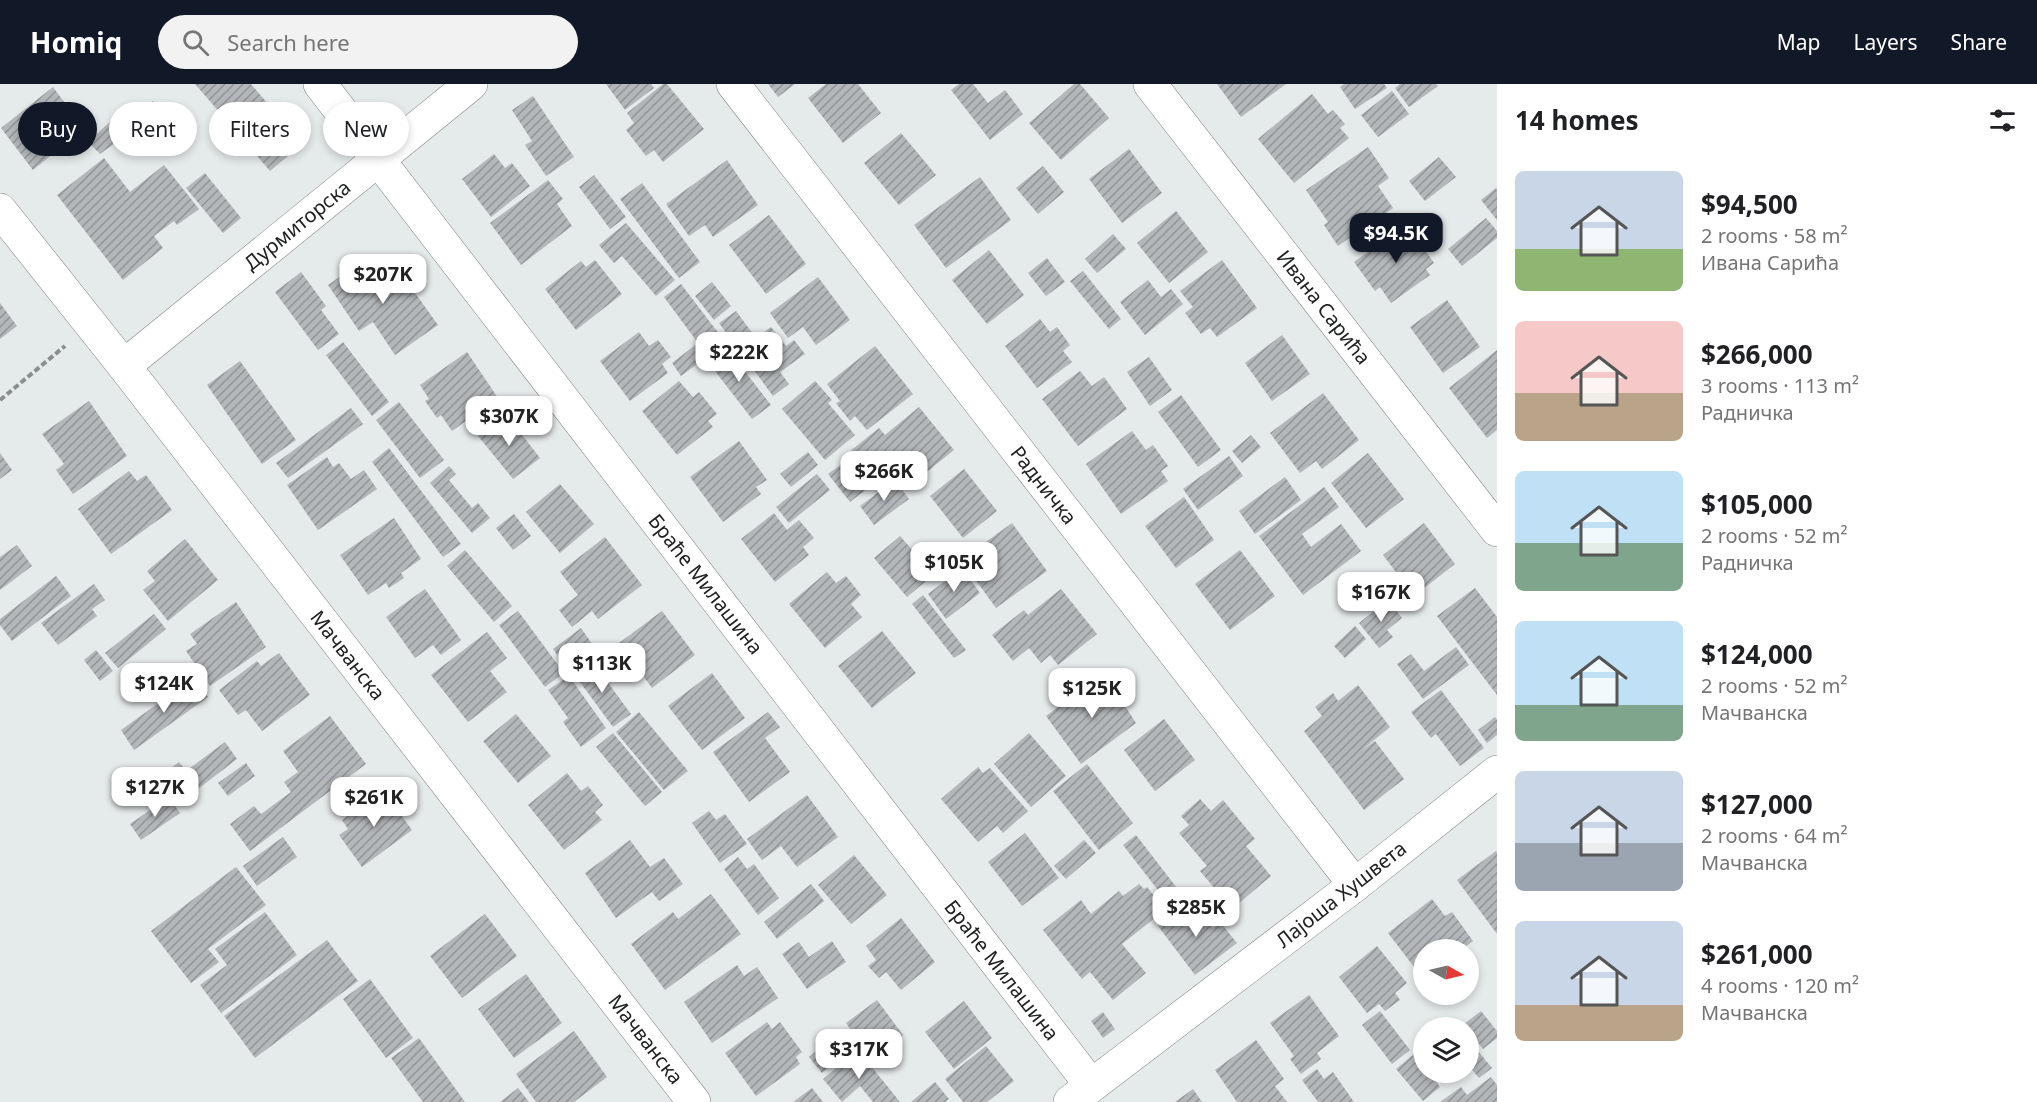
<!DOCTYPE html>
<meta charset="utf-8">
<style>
body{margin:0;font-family:"Noto Sans",sans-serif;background:#f2f2f2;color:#202124;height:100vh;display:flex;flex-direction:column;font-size:22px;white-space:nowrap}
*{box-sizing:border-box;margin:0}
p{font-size:20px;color:#757577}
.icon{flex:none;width:33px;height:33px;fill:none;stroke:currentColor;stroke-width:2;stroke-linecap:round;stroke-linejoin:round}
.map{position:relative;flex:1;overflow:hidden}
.sheet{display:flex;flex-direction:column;background:#fff;width:540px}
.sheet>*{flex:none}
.banner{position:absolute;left:18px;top:18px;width:570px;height:54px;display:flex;gap:12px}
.needle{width:39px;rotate:98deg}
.fabs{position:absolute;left:1413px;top:855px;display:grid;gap:12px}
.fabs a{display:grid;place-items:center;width:66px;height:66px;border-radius:50%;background:#fff;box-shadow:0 3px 9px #0003;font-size:30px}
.price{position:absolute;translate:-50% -51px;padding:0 14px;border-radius:12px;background:#fff;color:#222;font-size:20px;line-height:39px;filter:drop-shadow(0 2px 3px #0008)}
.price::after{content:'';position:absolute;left:50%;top:36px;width:18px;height:14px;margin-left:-9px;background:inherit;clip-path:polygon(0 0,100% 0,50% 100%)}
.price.current{background:#111827;color:#fff}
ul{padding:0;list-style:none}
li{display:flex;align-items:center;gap:18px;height:150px;padding:0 18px}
li span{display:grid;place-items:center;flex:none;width:168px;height:120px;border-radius:9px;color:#555}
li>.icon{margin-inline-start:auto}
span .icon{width:72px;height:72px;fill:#fffc;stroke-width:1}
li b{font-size:26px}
h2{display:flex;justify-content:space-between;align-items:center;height:72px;padding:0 18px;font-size:26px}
.chip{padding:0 21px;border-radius:27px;background:#fff;box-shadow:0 3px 9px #0003;font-size:21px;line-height:54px}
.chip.current{background:#111827;color:#fff}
header{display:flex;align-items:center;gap:36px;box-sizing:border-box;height:84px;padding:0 30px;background:#111827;color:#fff}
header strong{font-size:28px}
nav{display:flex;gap:33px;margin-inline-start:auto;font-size:21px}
.search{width:420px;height:54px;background:#f2f2f2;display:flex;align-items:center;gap:15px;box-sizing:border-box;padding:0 21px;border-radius:33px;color:#757577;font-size:22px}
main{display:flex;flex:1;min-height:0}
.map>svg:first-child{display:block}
</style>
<header>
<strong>Homiq</strong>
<div class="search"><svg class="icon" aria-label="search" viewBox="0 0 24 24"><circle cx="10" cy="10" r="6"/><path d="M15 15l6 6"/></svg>Search here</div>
<nav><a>Map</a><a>Layers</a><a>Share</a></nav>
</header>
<main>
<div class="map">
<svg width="1497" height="1018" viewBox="0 0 1497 1018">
<defs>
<pattern id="building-hatch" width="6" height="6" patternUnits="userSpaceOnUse" patternTransform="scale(1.5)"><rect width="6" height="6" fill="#b3b7b9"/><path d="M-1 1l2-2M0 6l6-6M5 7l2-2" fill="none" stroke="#919496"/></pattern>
</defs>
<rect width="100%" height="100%" fill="#e5eaeb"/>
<!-- building -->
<g fill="url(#building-hatch)">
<path d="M195,0H251L302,60L270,87Z"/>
<path d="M606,0H651L654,4L625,26Z"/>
<path d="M663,0H667L704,45L663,78L654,66L646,72L626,46L634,39L627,29Z"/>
<path d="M768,0H795L778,13Z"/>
<path d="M826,0H858L881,29L843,59L808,14Z"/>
<path d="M959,0H973L988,19L1005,6L1023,30L990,56L951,6Z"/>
<path d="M1074,0H1080L1109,34L1061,76L1029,39Z"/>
<path d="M1217,0H1286L1241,33Z"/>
<path d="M1344,0H1384L1387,4L1355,25L1340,3Z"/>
<path d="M1400,0H1436L1438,2L1409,23L1395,4Z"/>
<path d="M53,3L76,34L68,40L76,51L33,86L1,44Z"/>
<path d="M1392,7L1409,30L1378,53L1361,31Z"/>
<path d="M1312,10L1328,30L1333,26L1345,40L1340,44L1349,54L1294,99L1258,55Z"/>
<path d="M533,12L574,73L546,92L525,61L532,57L512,26Z"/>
<path d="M153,17L173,44L158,56L137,29Z"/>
<path d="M125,24L140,41L100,70L88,58Z"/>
<path d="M901,49L936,91L899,121L864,79Z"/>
<path d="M1368,63L1389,94L1378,102L1393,124L1338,162L1324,141L1328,138L1306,106Z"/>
<path d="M1129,65L1162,109L1122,139L1089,95Z"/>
<path d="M494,70L505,84L512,79L530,102L491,133L462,95Z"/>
<path d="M1439,73L1456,93L1425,117L1409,97Z"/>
<path d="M104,74L130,108L164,81L199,125L177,141L174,137L154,152L163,164L123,196L57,111Z"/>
<path d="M727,76L758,121L713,153L705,141L689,152L666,120Z"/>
<path d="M1043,82L1064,108L1038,130L1016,104Z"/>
<path d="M205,89L241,134L223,149L186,104Z"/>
<path d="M594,91L626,133L610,145L579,103Z"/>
<path d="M980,93L1011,136L946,184L914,141Z"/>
<path d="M548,96L563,115L557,120L572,142L521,181L490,139Z"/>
<path d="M642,99L700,178L679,194L620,115Z"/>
<path d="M1496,104L1497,106V136L1481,116Z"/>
<path d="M1176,127L1208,168L1169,199L1137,159Z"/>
<path d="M769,131L806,180L766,210L729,161Z"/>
<path d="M1486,134L1497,147V154L1462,182L1448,165Z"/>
<path d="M626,139L675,196L656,212L622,172L614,179L599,161Z"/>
<path d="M1407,140L1434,179L1426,185L1430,191L1391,219L1380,203L1375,207L1354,178Z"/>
<path d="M1113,150L1126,165L1097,189L1085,175Z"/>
<path d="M989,166L1024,211L987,240L952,196Z"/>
<path d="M372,170L397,206L408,199L438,241L395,271L373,238L359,247L328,201Z"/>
<path d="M1047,174L1065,198L1046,212L1028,189Z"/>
<path d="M595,176L622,210L576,246L545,205L581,177L586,183Z"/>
<path d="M1222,176L1257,224L1217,253L1210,244L1201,250L1185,229L1193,223L1180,207Z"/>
<path d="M1083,187L1121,235L1109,245L1070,197Z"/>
<path d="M301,188L326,222L321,226L339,250L318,266L275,208Z"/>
<path d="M818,193L850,236L816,261L803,243L788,254L770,229Z"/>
<path d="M1148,196L1161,213L1171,205L1183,220L1145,251L1120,218Z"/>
<path d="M712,198L731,222L714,236L695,212Z"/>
<path d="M681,200L726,259L681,292L672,279L698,259L664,213Z"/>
<path d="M1447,216L1480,263L1443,289L1410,243Z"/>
<path d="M0,219L17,242L0,255Z"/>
<path d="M736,227L756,254L771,243L786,262L794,256L805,270L780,288L789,300L773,312L719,239Z"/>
<path d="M1040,235L1050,248L1057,243L1070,261L1063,267L1072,278L1037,304L1005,262Z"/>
<path d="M639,248L649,262L658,256L671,273L662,280L668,289L630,317L600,277Z"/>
<path d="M1282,251L1310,290L1272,317L1245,279Z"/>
<path d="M343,258L389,318L372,332L326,271Z"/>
<path d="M875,262L913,310L867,346L855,332L850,337L836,319L840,317L827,300Z"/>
<path d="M726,263L771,321L752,335L708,278Z"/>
<path d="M1497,266V346L1487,354L1449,304Z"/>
<path d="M467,268L498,314L452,347L441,331L437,334L425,317L429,315L420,301Z"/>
<path d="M1149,273L1172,306L1150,322L1127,288Z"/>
<path d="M240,277L296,356L262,380L207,301Z"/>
<path d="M1080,287L1092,302L1104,293L1127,325L1078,362L1042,315Z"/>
<path d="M679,297L693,313L699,308L717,330L708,337L713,343L677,371L642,327Z"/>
<path d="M815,297L832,316L828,319L855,351L825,376L782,325Z"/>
<path d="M1323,309L1359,356L1322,385L1316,377L1300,389L1270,349Z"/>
<path d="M1181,311L1221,366L1198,383L1158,328Z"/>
<path d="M89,317L127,372L73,410L56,386L64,380L42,350Z"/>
<path d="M399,318L444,376L420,394L376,336Z"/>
<path d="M919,323L954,366L913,399L901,383L877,402L849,368L879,344L885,351Z"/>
<path d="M351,324L363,340L288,394L276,379Z"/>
<path d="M506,330L540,374L513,395L478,352Z"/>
<path d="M1132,347L1146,366L1153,361L1168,382L1161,387L1168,397L1121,430L1086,380Z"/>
<path d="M1251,351L1261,363L1242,379L1232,367Z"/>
<path d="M739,357L767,396L756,403L761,410L723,438L690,393Z"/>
<path d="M389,364L461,460L443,473L372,378Z"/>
<path d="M808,368L818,381L791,403L780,390Z"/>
<path d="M0,369L12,386L0,395Z"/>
<path d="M1368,369L1404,415L1366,444L1331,399Z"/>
<path d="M1229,372L1243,392L1198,426L1183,405Z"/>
<path d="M327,373L333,383L339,379L351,395L364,386L377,405L318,446L287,401Z"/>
<path d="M846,377L868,404L850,418L828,390Z"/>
<path d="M449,382L456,390L449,396L472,424L478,419L490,434L472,449L430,399Z"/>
<path d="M964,385L997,427L963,454L930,412Z"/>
<path d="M129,387L137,397L146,391L172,426L111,470L78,425Z"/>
<path d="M817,390L830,406L789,439L776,423Z"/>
<path d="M1285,393L1301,416L1255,450L1239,427Z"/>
<path d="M895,396L909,415L874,441L860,422Z"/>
<path d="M560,400L594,440L560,469L526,428Z"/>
<path d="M1324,403L1339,423L1302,450L1311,463L1341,440L1361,467L1303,511L1259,452Z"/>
<path d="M1184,413L1214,456L1176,484L1145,442Z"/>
<path d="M774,429L787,446L799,436L814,454L803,463L809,471L775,498L741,455Z"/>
<path d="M514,430L531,452L513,466L496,444Z"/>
<path d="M394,434L421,475L401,489L404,494L389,504L386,499L368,511L340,471Z"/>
<path d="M1012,439L1047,487L996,524L961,476Z"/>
<path d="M1424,439L1455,480L1414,512L1383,471Z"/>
<path d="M900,452L914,468L919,464L938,487L907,513L874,474Z"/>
<path d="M605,453L642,501L598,535L592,527L572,543L559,526L578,511L560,488Z"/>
<path d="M185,455L218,496L168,537L143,506L155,497L147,487Z"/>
<path d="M17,461L32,482L0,506V473Z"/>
<path d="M465,466L512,522L494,538L447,482Z"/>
<path d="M1240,466L1275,512L1230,546L1195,500Z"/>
<path d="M962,484L980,509L946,535L928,510Z"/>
<path d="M827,488L836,499L846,492L861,511L851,520L862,533L825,564L789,520Z"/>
<path d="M56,492L71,512L12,557L0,541V535Z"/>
<path d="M94,500L105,516L92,525L97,532L58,561L41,539Z"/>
<path d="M1475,504L1497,533V611L1437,532Z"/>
<path d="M425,505L461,556L441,571L433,561L415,574L386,533Z"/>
<path d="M1061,505L1097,550L1058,581L1050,571L1041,579L1029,564L1013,577L992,551L1024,526L1028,531Z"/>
<path d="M923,511L966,566L954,574L912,520Z"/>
<path d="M1388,516L1402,534L1387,546L1393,553L1379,564L1359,539Z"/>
<path d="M236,518L266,563L210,602L186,567L197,560L190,550Z"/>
<path d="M518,527L564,589L545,603L499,541Z"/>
<path d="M662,527L695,571L652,604L619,559Z"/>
<path d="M154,530L166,545L118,584L105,569Z"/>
<path d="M1355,542L1366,555L1345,574L1334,562Z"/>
<path d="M581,544L593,561L587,566L591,573L571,589L553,565Z"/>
<path d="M882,547L916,589L872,624L838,582Z"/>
<path d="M487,548L507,574L490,587L507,608L468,638L431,591Z"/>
<path d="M1456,563L1469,581L1423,615L1397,580L1411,570L1424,587Z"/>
<path d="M96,566L113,587L100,597L84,576Z"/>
<path d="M279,569L310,611L262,647L246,626L238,631L219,606L257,577L261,582Z"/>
<path d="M592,577L631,630L613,643L574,590Z"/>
<path d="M712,589L745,634L702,666L668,622Z"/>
<path d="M569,592L606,644L581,663L563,638L568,634L548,606Z"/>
<path d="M195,593L208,613L134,666L121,646Z"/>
<path d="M1096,594L1103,603L1111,597L1126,617L1123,619L1136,639L1081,680L1046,632Z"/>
<path d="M1358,601L1390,643L1362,666L1375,657L1404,695L1364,726L1304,647L1322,632L1315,623L1333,609L1338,617Z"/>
<path d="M1441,606L1484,664L1460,682L1436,650L1431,654L1411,628Z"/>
<path d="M639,628L688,687L664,706L616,648Z"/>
<path d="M768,628L780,643L765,654L790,688L749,718L713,668Z"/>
<path d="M516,630L551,672L518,699L483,657Z"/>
<path d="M330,632L366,680L250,767L230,740L254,722L261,730L291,708L284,698L298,688L283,667Z"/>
<path d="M1495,633L1497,636V651L1487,659L1478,646Z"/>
<path d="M1164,635L1195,676L1155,707L1124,666Z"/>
<path d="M613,649L662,708L645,722L596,663Z"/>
<path d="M1029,649L1066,692L1031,723L994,680Z"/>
<path d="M225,658L237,675L185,715L165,689L179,678L186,687Z"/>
<path d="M246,679L255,692L228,712L218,699Z"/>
<path d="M1087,680L1133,739L1099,766L1053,707Z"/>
<path d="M978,683L983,689L990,684L1028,727L1003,749L997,742L978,758L941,715Z"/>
<path d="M567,689L581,707L588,702L603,721L595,728L602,736L564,766L528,721Z"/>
<path d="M383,706L412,746L362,783L339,751L348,745L342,736Z"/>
<path d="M807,711L838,753L797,783L781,762L762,776L747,755Z"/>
<path d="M169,713L180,729L141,756L130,740Z"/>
<path d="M1200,715L1211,727L1223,716L1255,755L1246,762L1271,792L1232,825L1200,787L1207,782L1179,749L1189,741L1181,732Z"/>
<path d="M709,727L716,736L725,730L747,760L720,779L692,739Z"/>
<path d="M1025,749L1059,794L1022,822L988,778Z"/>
<path d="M1136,751L1177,804L1164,814L1123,761Z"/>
<path d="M283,753L297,773L257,802L243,782Z"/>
<path d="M630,756L650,783L664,774L683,800L659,817L652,808L616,834L585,789Z"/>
<path d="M1084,756L1096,769L1066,795L1054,782Z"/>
<path d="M1496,767L1497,768V850L1457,796Z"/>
<path d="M854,771L887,811L851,840L818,801Z"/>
<path d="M738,773L747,785L754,780L779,814L758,831L724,785Z"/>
<path d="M236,783L266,821L208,865L219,878L191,899L151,847Z"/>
<path d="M811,800L824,817L777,855L764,838Z"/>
<path d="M1139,800L1144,805L1147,803L1165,826L1122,860L1146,889L1113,916L1090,888L1082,895L1043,846L1081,816L1091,830L1119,807L1123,812Z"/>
<path d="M711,810L741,850L665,906L631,860L673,828L678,835Z"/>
<path d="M1432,815L1445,832L1452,828L1473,857L1461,866H1424V896L1388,849Z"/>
<path d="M1192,817L1213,844L1220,838L1237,859L1195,891L1158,842Z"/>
<path d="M265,828L297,871L221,929L200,901L227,881L215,865Z"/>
<path d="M485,830L517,872L462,914L430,872Z"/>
<path d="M901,834L935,878L901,906L886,888L879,894L868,882L876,876L866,862Z"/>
<path d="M327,856L358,897L255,974L224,932Z"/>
<path d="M832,857L846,878L807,905L782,870L799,858L809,873Z"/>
<path d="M1377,862L1407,899L1395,909L1400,916L1385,927L1379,920L1367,929L1339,893Z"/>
<path d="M737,881L744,892L757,883L778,914L712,959L684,918Z"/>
<path d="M526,890L562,939L514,974L478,925Z"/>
<path d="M370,895L413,954L386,974L343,915Z"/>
<path d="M1309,911L1339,952L1317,969L1321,975L1301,990L1290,975L1294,972L1270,939Z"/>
<path d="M877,916L903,951L871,975L846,939Z"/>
<path d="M964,917L992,954L954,985L925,948Z"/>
<path d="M1380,927L1410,966L1392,980L1362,941Z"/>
<path d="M1481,927L1497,947V954L1483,965L1468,946V944L1464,940Z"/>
<path d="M1103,928L1115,945L1103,954L1091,937Z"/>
<path d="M767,938L772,945L780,938L802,968L796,973L800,980L756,1012L725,969Z"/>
<path d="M842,945L856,961L822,989L809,973Z"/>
<path d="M574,947L607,993L574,1018H536L516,990Z"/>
<path d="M419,954L465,1018H423L391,974Z"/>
<path d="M1468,955L1492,984L1479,994L1468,981Z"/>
<path d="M1256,956L1284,995L1275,1002L1287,1018H1237L1215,986Z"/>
<path d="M986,962L1014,997L987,1018H963L945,995Z"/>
<path d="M858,966L900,1018H873L860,1002L842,1018L823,995Z"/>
<path d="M1414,970L1424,982V988H1429L1440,1003L1423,1017L1396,985Z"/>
<path d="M1317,985L1324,995L1333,988L1354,1018H1318L1302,996Z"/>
<path d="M1491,993L1497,1001V1018H1440L1461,1003L1467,1011Z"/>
<path d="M935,998L949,1015L945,1018H911Z"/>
<path d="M518,1004L529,1018H500Z"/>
<path d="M812,1004L823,1018H793Z"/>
<path d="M1193,1005L1202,1018H1175Z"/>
</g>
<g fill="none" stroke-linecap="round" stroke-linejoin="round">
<!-- street casing -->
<g stroke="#7f8384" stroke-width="34">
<g id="street">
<path d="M320,0L1091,1001"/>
<path d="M733,0L1355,801"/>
<path d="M1150,0L1497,446"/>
<path d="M0,126L124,282L694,1018"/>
<path d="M124,282L471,0"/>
<path d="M1070,1018L1355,801L1497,688"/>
</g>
</g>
<!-- path -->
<path stroke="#8a8e8e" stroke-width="4" stroke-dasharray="6 3" stroke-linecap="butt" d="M0,316L65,262"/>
<!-- street -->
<use href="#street" stroke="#fff" stroke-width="33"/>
</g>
<g text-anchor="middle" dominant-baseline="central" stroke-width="6" stroke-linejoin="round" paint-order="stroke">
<!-- street labels -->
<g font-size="20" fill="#202222" stroke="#fff">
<text transform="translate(297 141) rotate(-39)">Дурмиторска</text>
<text transform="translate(1324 223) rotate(52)">Ивана Сарића</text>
<text transform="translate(1044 401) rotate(52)">Радничка</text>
<text transform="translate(706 500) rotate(52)">Браће Милашина</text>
<text transform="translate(348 571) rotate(52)">Мачванска</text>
<text transform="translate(1341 810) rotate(-38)">Лајоша Хушвета</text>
<text transform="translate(1002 886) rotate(52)">Браће Милашина</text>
<text transform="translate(646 955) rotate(52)">Мачванска</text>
</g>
</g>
</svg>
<div class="fabs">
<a><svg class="needle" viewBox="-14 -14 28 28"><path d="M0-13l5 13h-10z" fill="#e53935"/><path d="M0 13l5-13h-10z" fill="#757577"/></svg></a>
<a><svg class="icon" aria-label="layers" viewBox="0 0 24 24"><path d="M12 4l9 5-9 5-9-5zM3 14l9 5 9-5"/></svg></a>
</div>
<b class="price current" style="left:1396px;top:180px">$94.5K</b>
<b class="price" style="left:383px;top:221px">$207K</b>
<b class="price" style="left:739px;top:299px">$222K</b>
<b class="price" style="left:509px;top:363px">$307K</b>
<b class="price" style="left:884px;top:418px">$266K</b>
<b class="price" style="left:954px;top:509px">$105K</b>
<b class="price" style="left:1381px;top:539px">$167K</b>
<b class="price" style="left:602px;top:610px">$113K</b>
<b class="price" style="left:164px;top:630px">$124K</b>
<b class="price" style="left:1092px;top:635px">$125K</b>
<b class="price" style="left:155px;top:734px">$127K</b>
<b class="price" style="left:374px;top:744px">$261K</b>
<b class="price" style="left:1196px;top:854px">$285K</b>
<b class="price" style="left:859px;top:996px">$317K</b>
<div class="banner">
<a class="chip current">Buy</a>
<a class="chip">Rent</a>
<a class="chip">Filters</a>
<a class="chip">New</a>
</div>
</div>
<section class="sheet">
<h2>14 homes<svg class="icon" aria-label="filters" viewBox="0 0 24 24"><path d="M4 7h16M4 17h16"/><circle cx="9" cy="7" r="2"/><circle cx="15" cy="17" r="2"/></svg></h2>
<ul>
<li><span style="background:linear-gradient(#c9d6e8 65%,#8fb573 0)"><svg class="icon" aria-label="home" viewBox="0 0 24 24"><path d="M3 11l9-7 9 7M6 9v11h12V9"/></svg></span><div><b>$94,500</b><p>2 rooms · 58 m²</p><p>Ивана Сарића</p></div></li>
<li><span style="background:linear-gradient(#f6c9c9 60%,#b9a48a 0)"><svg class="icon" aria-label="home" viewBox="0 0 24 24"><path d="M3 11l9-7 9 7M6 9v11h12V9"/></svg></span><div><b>$266,000</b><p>3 rooms · 113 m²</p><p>Радничка</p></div></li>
<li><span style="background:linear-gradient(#bfe0f5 60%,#7fa58c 0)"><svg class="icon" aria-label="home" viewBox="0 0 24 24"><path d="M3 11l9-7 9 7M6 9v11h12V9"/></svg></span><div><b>$105,000</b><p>2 rooms · 52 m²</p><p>Радничка</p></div></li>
<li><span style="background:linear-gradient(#bfe0f5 70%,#7fa58c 0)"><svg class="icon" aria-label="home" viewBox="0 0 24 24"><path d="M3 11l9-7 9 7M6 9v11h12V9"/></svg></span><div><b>$124,000</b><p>2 rooms · 52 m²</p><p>Мачванска</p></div></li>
<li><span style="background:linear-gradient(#c9d6e8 60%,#9aa5b1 0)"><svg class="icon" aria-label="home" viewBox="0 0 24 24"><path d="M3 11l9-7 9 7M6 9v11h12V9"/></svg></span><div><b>$127,000</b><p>2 rooms · 64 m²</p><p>Мачванска</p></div></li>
<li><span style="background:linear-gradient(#c9d6e8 70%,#b9a48a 0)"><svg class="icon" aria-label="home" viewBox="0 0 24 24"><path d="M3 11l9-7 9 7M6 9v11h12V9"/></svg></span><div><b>$261,000</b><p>4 rooms · 120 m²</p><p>Мачванска</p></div></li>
</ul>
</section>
</main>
